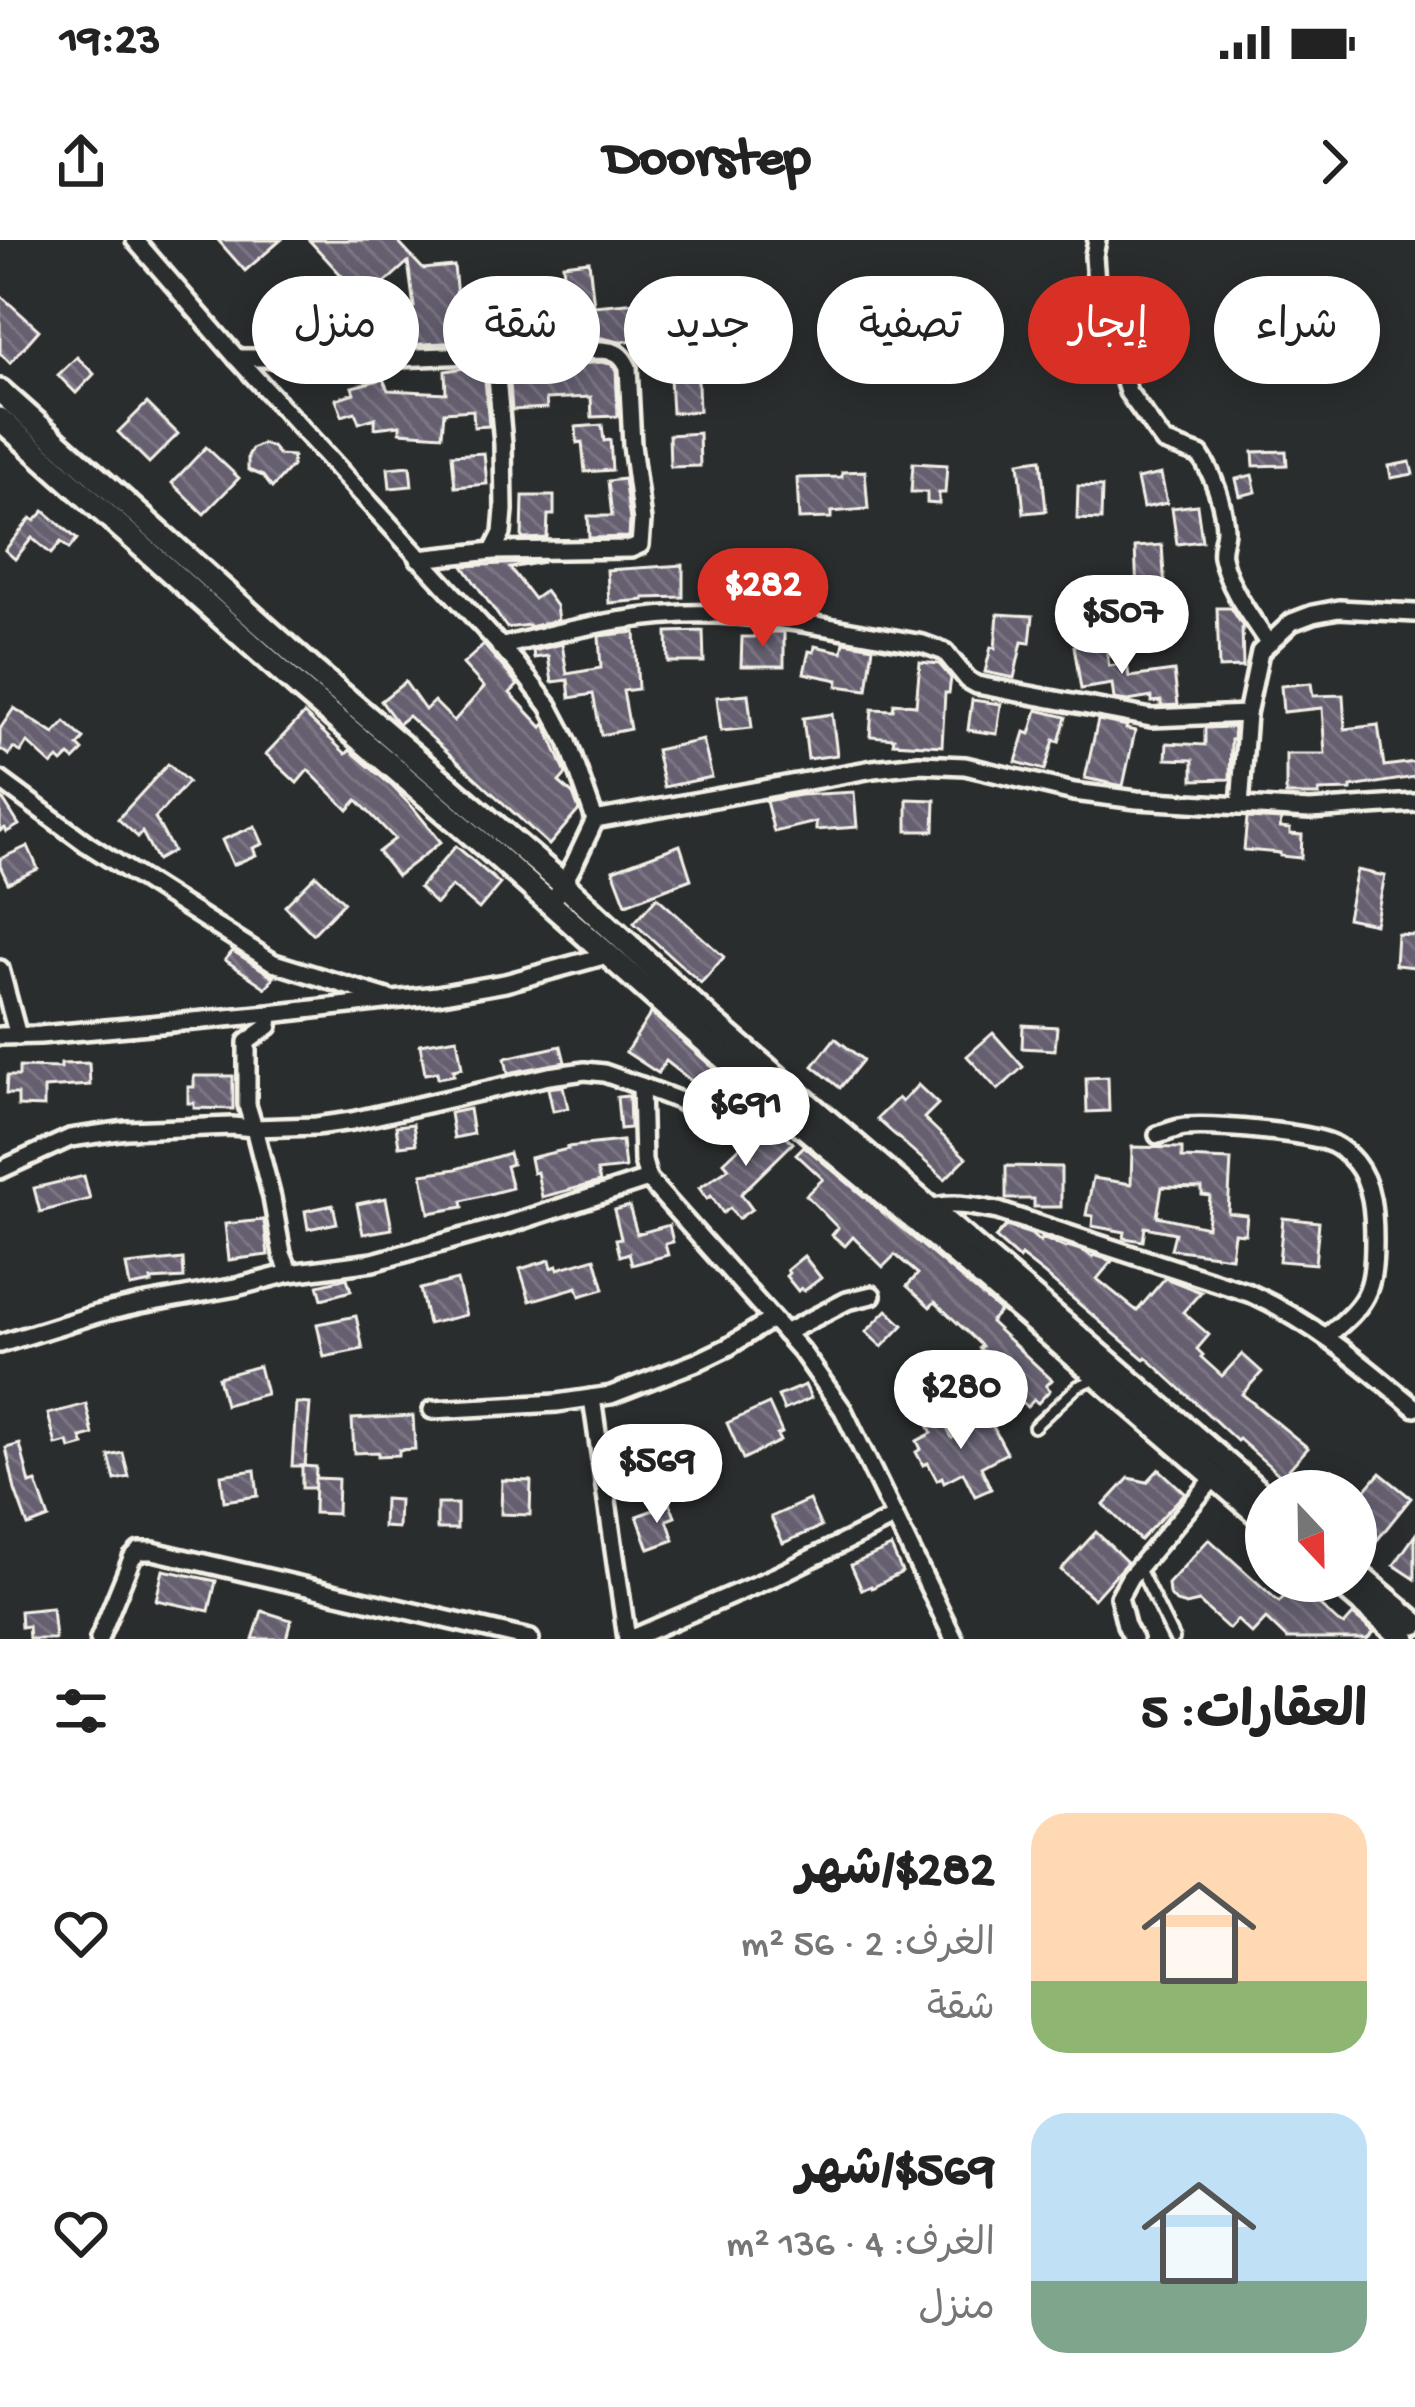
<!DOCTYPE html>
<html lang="ar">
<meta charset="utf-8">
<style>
body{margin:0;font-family:"Gochi Hand","Playpen Sans Arabic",sans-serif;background:#f6f6f6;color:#222;direction:rtl;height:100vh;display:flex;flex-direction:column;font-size:45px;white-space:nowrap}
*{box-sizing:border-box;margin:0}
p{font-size:39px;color:#767676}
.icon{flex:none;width:66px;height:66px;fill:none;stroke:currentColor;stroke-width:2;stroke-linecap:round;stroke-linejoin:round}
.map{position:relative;height:1399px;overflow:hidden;direction:ltr}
.sheet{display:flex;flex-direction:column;background:#fff;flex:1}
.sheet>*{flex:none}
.guide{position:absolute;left:36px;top:36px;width:1344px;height:108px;direction:rtl;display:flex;gap:24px}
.needle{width:78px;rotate:158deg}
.buttons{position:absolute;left:1245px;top:1230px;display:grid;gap:24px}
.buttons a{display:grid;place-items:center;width:132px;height:132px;border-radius:50%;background:#fff;box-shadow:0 6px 30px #0003;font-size:60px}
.price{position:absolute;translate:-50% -102px;padding:0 27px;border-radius:42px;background:#fff;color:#222;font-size:39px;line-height:78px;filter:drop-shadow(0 3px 6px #0008)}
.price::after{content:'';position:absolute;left:50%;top:72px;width:36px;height:27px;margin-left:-18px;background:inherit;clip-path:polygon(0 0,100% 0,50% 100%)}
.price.current{background:#d93025;color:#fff}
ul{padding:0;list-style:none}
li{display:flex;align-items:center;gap:36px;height:300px;padding:0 48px}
li span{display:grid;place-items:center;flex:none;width:336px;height:240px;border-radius:36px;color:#555}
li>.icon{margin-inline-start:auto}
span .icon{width:144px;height:144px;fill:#fffc;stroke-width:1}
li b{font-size:51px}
h2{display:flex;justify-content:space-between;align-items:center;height:144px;padding:0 48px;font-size:51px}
.pill{padding:0 42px;border-radius:54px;background:#fff;box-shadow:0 6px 30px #0003;font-size:42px;line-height:108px}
.pill.current{background:#d93025;color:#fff}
.status{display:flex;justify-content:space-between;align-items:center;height:84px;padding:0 60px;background:#fff;direction:ltr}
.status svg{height:33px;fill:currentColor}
header{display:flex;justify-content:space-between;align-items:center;height:156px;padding:0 48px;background:#fff;font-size:54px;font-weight:800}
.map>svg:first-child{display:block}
</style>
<div class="status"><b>19:23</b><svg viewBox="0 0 49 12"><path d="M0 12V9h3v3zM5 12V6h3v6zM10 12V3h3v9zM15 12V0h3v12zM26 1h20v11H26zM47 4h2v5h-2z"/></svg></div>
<header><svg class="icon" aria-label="forward" viewBox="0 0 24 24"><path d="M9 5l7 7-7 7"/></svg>Doorstep<svg class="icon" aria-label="share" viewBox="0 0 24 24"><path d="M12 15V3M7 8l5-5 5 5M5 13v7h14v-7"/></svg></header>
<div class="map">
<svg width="1415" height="1399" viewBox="0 0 1415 1399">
<defs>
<pattern id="building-back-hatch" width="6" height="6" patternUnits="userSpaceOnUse" patternTransform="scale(3)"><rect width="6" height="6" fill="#655e6f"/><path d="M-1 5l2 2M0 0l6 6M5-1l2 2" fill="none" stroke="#7c7684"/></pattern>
</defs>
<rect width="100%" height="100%" fill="#2a2d2e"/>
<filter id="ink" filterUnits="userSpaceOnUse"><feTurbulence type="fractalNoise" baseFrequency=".00833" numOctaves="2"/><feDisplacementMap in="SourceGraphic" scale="24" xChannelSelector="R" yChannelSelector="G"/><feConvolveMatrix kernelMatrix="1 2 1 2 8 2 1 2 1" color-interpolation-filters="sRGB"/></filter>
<g filter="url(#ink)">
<!-- building -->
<g fill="url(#building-back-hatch)" stroke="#f4f1e8" stroke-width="3" fill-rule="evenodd">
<path d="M218,0H281L245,31Z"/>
<path d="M309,0H396L423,29L454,26L458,67L486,64V69L532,64L534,77L568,75L563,24L589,21L594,66L639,62L642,99L620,102L602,98L564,99V97L384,106L380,70L414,67L408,22L365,61Z"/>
<path d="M0,55L39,90L10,123L0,113Z"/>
<path d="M77,117L94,134L76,153L58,135Z"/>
<path d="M697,118L699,171L672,173L669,120Z"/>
<path d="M601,122L611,124L616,130L618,176L592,177L591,157L546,159L547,168L512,170L509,131Z"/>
<path d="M471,127H484L489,186L474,187L473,170L444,172L442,195L400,192V185L375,188V178L359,183L355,172L342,176L336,159L354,153L352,147L383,139L388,150L446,153L445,131Z"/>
<path d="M147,163L178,194L149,223L118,192Z"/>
<path d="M602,185L604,201L610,200L612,230L585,232L582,202L577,203L576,187Z"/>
<path d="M699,193L700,226L670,227L669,195Z"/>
<path d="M262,204L272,207L279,215L293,216L292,226L272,248L263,236L248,230V216L252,209Z"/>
<path d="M206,207L239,238L204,274L172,243Z"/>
<path d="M1286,211L1287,225L1254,226L1253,212Z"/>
<path d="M484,213L487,244L455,247L452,215Z"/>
<path d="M1041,219L1046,271L1024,273L1019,222Z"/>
<path d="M1410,222L1413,234L1391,238L1389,226Z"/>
<path d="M913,223L947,225L945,253H939V264L927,263V252H911Z"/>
<path d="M410,226L412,246L390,248L388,228Z"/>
<path d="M865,231L868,269L831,272V278L799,279L797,238L842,237V232Z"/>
<path d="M1161,234L1167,263L1143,268L1137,239Z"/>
<path d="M1252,235L1256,252L1240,256L1236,239Z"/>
<path d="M624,239L630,281L629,297L589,298L588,276H612L608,241Z"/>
<path d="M1078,246L1102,247L1101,280L1077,279Z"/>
<path d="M523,256H554V275H548L547,298L522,299Z"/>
<path d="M1197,265L1202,301L1177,304L1172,268Z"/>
<path d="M44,271L77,299L69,309L61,302L51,314L32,298L15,319L5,310L31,278L35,281Z"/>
<path d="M1162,305L1165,350L1137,351L1135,307Z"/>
<path d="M544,322L510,328L534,359L545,351L556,366L558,380L529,387V385L507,388L463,326Z"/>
<path d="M683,325V357L644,358V360L609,363L607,330Z"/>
<path d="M1217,368H1231L1242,385L1243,427L1219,428Z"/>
<path d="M998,374L1033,376L1030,403L1022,402L1014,438L985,432L991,407L995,408Z"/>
<path d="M703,391L704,422H668L667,392Z"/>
<path d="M635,392L638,449L623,451L630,489L601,495L593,454L570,458L568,440L552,442L548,416L534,418L533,411L562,404L567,434L601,428L599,396Z"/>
<path d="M755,392H784V426H741L742,397H754Z"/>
<path d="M1105,401L1109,426L1127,423L1129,437L1174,431L1178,465L1161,466V461L1152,462V457L1128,461L1114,459L1112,444L1081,449L1074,406Z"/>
<path d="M844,402L873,407L867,450L837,446L838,440L804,433L809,411L814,412L815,406L842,412Z"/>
<path d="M484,405L518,445L510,453L542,487L545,484L566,534L559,542L573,554L579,570L549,605L408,476L398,484L381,461L405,442L425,470L434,461L454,481L484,447L463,424Z"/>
<path d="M920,422L939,424L951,438L949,453H945L942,506L893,503L894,498L870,496L872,469L893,470L894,463L916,465Z"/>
<path d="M1311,443L1313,456L1343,455L1345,489L1378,485L1384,526L1415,522V537L1351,547V550L1319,551V555H1286V514H1325L1322,468L1283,472L1281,446Z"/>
<path d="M748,454L752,488L721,491L717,457Z"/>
<path d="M972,460L1001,464L997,494L968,490Z"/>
<path d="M14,468L54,494L65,482L84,499L78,506L83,511L74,520L69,516L62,523L58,519L52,525L27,502L21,512L13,508L9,515L0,509V489Z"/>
<path d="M1037,470L1066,477L1059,502L1054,500L1045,530L1016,522L1025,492L1030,494Z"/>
<path d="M304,474L346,514L350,510L392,546L415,570L441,602L397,636L378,612L395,599L357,560L348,570L308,530L297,543L266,514Z"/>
<path d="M832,474L837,515L808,519L803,478Z"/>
<path d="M1098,480L1127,486L1126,489L1135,491L1123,546L1085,538Z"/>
<path d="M1234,487L1233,500H1231L1230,539L1193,540V520L1166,519L1167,503L1205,505V488Z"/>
<path d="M703,500L712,537L664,547L656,510Z"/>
<path d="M168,524L188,542L155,578L173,611L157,620L142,592L138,597L118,579Z"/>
<path d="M854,552L857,587L816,590V582L774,592L766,561L800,555Z"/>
<path d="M0,555L19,585L7,592L5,588L0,591Z"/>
<path d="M907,559L935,560L934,591H907Z"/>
<path d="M1247,578L1281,580L1280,588L1290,589V594L1302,595L1301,618L1280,616V613L1244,610Z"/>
<path d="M255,586L263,604L253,608L256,615L233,625L222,600Z"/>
<path d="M680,605L691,639L626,664L613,630Z"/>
<path d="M28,606L38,629L8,643L0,626V619Z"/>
<path d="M456,606L500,644L479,669L452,646L436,664L419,648Z"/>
<path d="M1357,630L1385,636L1375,684L1347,678Z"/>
<path d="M316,635L344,662L313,694L285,666Z"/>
<path d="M657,657L724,717L701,743L634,683Z"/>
<path d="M1397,694L1415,695V727L1395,725Z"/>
<path d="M233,711L274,737L266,748L225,720Z"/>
<path d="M651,773L737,849L723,866L666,821L658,833L626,812Z"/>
<path d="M1023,785L1057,787L1055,810L1022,808Z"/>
<path d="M993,793L1023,827L998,850L967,816Z"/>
<path d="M457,798L462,828L453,830L454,835L438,838L437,832L425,834L420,804Z"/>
<path d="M835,798L863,820L840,848L813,826Z"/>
<path d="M561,806L565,822L508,833L505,818Z"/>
<path d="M89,823L90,845L44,848V867L18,866V854H6L7,836H19V827L61,828V824Z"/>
<path d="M194,836H233V869L194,868V863H188V847H194Z"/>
<path d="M1108,837L1109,871L1087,872L1086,838Z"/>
<path d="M918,845L938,864L924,878L966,918L945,939L877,879L898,858L902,862Z"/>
<path d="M563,846L568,868L553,871L548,848Z"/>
<path d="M629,856L630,888L620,889L617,857Z"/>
<path d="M469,869L473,894L454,898L450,873Z"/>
<path d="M769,879L793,903L741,954L752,969L738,979L730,968L723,973L711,956L707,959L699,948L729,928L724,922Z"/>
<path d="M413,884L416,904L399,906L396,886Z"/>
<path d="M622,901L625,928L597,931L600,942L542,957L537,932L533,933L530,918L568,909L567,907Z"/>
<path d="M804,906L1000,1071L990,1082L1052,1140L1046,1146L1050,1150L1038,1163L1034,1160L1027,1167L1010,1152L1006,1155L992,1142L996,1138L977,1120L984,1113L979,1108L982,1106L935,1062L930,1067L907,1046L918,1034L898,1017L895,1015L883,1027L853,997L845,1006L832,995L838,988L806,955L823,939L796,914Z"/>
<path d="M1132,907L1182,908V918L1231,920L1228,973L1247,975L1245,994L1234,993L1231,1017L1171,1009L1175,993L1145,987L1143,1001L1124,998L1125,992L1092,986L1093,976L1086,975L1093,938L1131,944ZM1162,947L1202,948V955L1210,956L1207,987L1157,976Z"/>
<path d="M509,913L512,924L506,926L512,948L462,961L463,967L429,973L422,934L456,929Z"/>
<path d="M1006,926L1061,927V967H1034V959H1006Z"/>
<path d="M84,936L90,959L40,972L34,948Z"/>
<path d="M386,958L392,989L363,994L357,964Z"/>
<path d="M333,965L337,983L308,989L305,971Z"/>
<path d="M629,966L637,994L669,985L673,1002L665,1004L668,1015L632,1025L629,1013L620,1016L616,999L621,998L614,970Z"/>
<path d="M1283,978L1319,982L1315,1024L1279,1021Z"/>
<path d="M264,980L268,1015L229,1020L225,984Z"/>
<path d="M1006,986L1031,994L1040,1002L1042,998L1066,1008L1068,1006L1086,1012L1092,1017L1094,1015L1112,1021L1097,1039L1137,1071L1165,1038L1201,1052L1183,1072L1209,1095L1197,1109L1203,1115L1201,1117L1222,1136L1242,1114L1262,1132L1242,1154L1308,1208L1282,1237L1239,1199L1237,1201L1146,1117L1144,1119L1044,1034L1021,1016L1019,1019L995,998Z"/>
<path d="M804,1016L821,1038L804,1051L801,1048L798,1051L786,1036L789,1033L787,1030Z"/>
<path d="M595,1018L604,1049L580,1056L577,1047L530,1061L520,1029L550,1020L552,1028L557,1026L558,1029Z"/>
<path d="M183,1019L184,1038L151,1040L152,1043L130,1047L126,1025Z"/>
<path d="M347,1038L351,1051L322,1059L318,1045Z"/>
<path d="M457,1040L466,1075L428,1084L420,1049Z"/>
<path d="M887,1070L903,1085L882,1107L866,1092Z"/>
<path d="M356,1076L363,1109L324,1117L317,1084Z"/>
<path d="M259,1126L266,1154L225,1165L218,1137Z"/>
<path d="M805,1145L811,1158L784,1170L778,1156Z"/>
<path d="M296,1163L310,1164L305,1226H292Z"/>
<path d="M86,1164L93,1195L81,1198L84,1205L70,1209L68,1202L56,1205L48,1174Z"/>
<path d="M769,1164L782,1193L777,1195L780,1201L743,1219L727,1183Z"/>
<path d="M939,1172L952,1198L989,1179L1007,1213L981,1227L991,1249L975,1256L963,1232L944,1242L942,1237L937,1240L928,1223L923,1225L916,1212L921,1209L917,1201L932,1193L925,1179Z"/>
<path d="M413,1176L415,1209L399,1210V1215L378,1216V1212L354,1213L352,1179Z"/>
<path d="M20,1204L30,1244L36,1242L49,1278L28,1286L15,1250L6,1208Z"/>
<path d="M123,1213L129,1237L115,1240L109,1216Z"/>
<path d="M302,1226L316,1227L315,1248H302Z"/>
<path d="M1159,1229L1185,1253L1140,1300L1104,1265L1129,1238L1147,1242Z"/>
<path d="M255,1230L258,1256L224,1261L221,1235Z"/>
<path d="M1332,1230L1363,1253L1380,1233L1411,1258L1374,1304L1356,1289V1251H1317Z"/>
<path d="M315,1238L338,1239L337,1274L314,1273Z"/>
<path d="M502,1240L531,1241L530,1275L501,1274Z"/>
<path d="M384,1259L399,1260L398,1288L383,1287Z"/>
<path d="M809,1260L821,1287L783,1303L771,1277Z"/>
<rect x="437" y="1264" width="20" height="25"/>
<path d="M670,1264L675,1277L667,1280L674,1300L649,1309L637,1276Z"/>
<path d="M1096,1292L1127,1322L1094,1359L1061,1330Z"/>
<path d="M1415,1295V1339L1394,1325Z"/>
<path d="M1209,1299L1279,1362L1296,1344L1338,1382L1344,1385L1353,1375L1374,1392L1367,1399H1287L1266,1379L1252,1394L1237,1380L1229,1389L1199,1362L1186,1365L1176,1362L1169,1354L1168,1344Z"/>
<path d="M891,1307L902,1332L872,1348L871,1346L862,1350L851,1325Z"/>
<path d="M163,1330L216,1341L209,1371L156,1360Z"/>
<path d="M52,1368L55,1399H29L28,1386L21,1387L20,1371Z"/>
<path d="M262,1371L291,1380L286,1399H253Z"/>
</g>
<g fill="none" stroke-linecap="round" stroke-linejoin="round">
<!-- service casing -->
<g stroke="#f4f1e8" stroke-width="16">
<g id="service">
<path d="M1034,1187L1078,1146L1093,1140"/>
<path d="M1139,1328L1174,1399"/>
</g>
</g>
<!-- minor casing -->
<g stroke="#f4f1e8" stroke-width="24">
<g id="minor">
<path d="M135,0L237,118L516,423L549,466L568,502L595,580"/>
<path d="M1097,0L1094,16L1097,56L1128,152L1164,202L1200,215C1213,234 1224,265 1225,289C1225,299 1220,307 1222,317C1229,349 1251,377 1268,403"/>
<path d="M237,118H395L601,110C616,111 621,113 628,127L632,205L642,281L640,305L631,309L493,311L419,319"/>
<path d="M493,311L502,293L504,270L503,204L495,114"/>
<path d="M500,407C560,391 621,377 683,374C763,371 845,391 923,404L945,412L968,440L977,445L1151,478L1247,474L1240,566"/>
<path d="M1247,474L1260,412L1292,382L1313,374L1339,369L1415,373"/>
<path d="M0,540L87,604L274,723L387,758"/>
<path d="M551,666L575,622L595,580L873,529L919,524L965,526L1074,552L1137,560L1310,570L1415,563"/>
<path d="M0,729L18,796"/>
<path d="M270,774L269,786L247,802V865L254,888L316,886L352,881L549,836L585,831L604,833L641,846L678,860L708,878L717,880L729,877L746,866L763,845"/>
<path d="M0,796L40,795L270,774L437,755L505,743L611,714"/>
<path d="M641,846L643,921L648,939L802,1112L843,1170L954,1399"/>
<path d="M1158,895C1167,892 1176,888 1185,887C1215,885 1307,892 1333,904C1341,908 1349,915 1355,922C1373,944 1374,974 1374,1001C1374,1053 1366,1064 1327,1096"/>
<path d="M0,930L70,898L126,890L232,886L254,888L272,958L282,1014L290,1033"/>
<path d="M924,970C948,961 973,966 998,971L1249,1053C1313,1082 1361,1123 1415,1168"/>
<path d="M785,1093L847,1061L872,1055"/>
<path d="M0,1104L97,1074L141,1064L236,1047L290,1033L373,1022L507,985L648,939"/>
<path d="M592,1158L627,1399"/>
<path d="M432,1170L557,1163L611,1155L699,1121L728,1107L772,1079"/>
<path d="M99,1399L132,1318L139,1311H153L530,1399"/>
<path d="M630,1399L776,1336L895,1277"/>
<path d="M1133,1399L1126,1385L1119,1357L1130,1337L1220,1231"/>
</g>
</g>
<!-- secondary casing -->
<g stroke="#f4f1e8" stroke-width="30">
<g id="secondary">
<path d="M0,151L315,432L563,644L709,779L1266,1258"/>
<path d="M0,179L299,447L490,610L759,849L975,1030L1266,1281"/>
<path d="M1356,1333L1415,1383"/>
<path d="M1337,1341L1405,1399"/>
</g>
</g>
<!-- service -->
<use href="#service" stroke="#2a2d2e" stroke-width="8"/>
<!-- minor -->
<use href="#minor" stroke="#2a2d2e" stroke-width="15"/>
<!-- secondary -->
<use href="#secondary" stroke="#2a2d2e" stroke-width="21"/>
</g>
</g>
</svg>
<div class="buttons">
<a><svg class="needle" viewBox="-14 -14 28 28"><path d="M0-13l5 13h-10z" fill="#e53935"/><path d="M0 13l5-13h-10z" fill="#767676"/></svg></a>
</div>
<b class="price current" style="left:763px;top:410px">$282</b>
<b class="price" style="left:1122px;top:437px">$507</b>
<b class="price" style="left:746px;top:929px">$691</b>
<b class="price" style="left:961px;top:1212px">$280</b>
<b class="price" style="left:657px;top:1286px">$569</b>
<div class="guide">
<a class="pill">شراء</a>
<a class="pill current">إيجار</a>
<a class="pill">تصفية</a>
<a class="pill">جديد</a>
<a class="pill">شقة</a>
<a class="pill">منزل</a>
</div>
</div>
<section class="sheet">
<h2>العقارات: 5<svg class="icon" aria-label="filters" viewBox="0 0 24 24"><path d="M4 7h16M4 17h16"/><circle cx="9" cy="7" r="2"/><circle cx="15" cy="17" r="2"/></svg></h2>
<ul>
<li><span style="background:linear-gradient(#ffd9b3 70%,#8fb573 0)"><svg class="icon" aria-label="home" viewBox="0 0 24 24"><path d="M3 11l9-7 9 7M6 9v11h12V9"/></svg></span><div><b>$282/شهر</b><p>الغرف: 2 · 56 m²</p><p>شقة</p></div><svg class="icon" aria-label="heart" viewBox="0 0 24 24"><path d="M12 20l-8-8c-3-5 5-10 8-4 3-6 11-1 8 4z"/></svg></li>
<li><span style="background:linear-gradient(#bfe0f5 70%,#7fa58c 0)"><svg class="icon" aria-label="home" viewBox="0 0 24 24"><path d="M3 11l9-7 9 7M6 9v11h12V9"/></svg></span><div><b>$569/شهر</b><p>الغرف: 4 · 136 m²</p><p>منزل</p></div><svg class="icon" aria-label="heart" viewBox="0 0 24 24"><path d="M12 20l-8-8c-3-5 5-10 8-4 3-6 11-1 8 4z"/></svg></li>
</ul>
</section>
